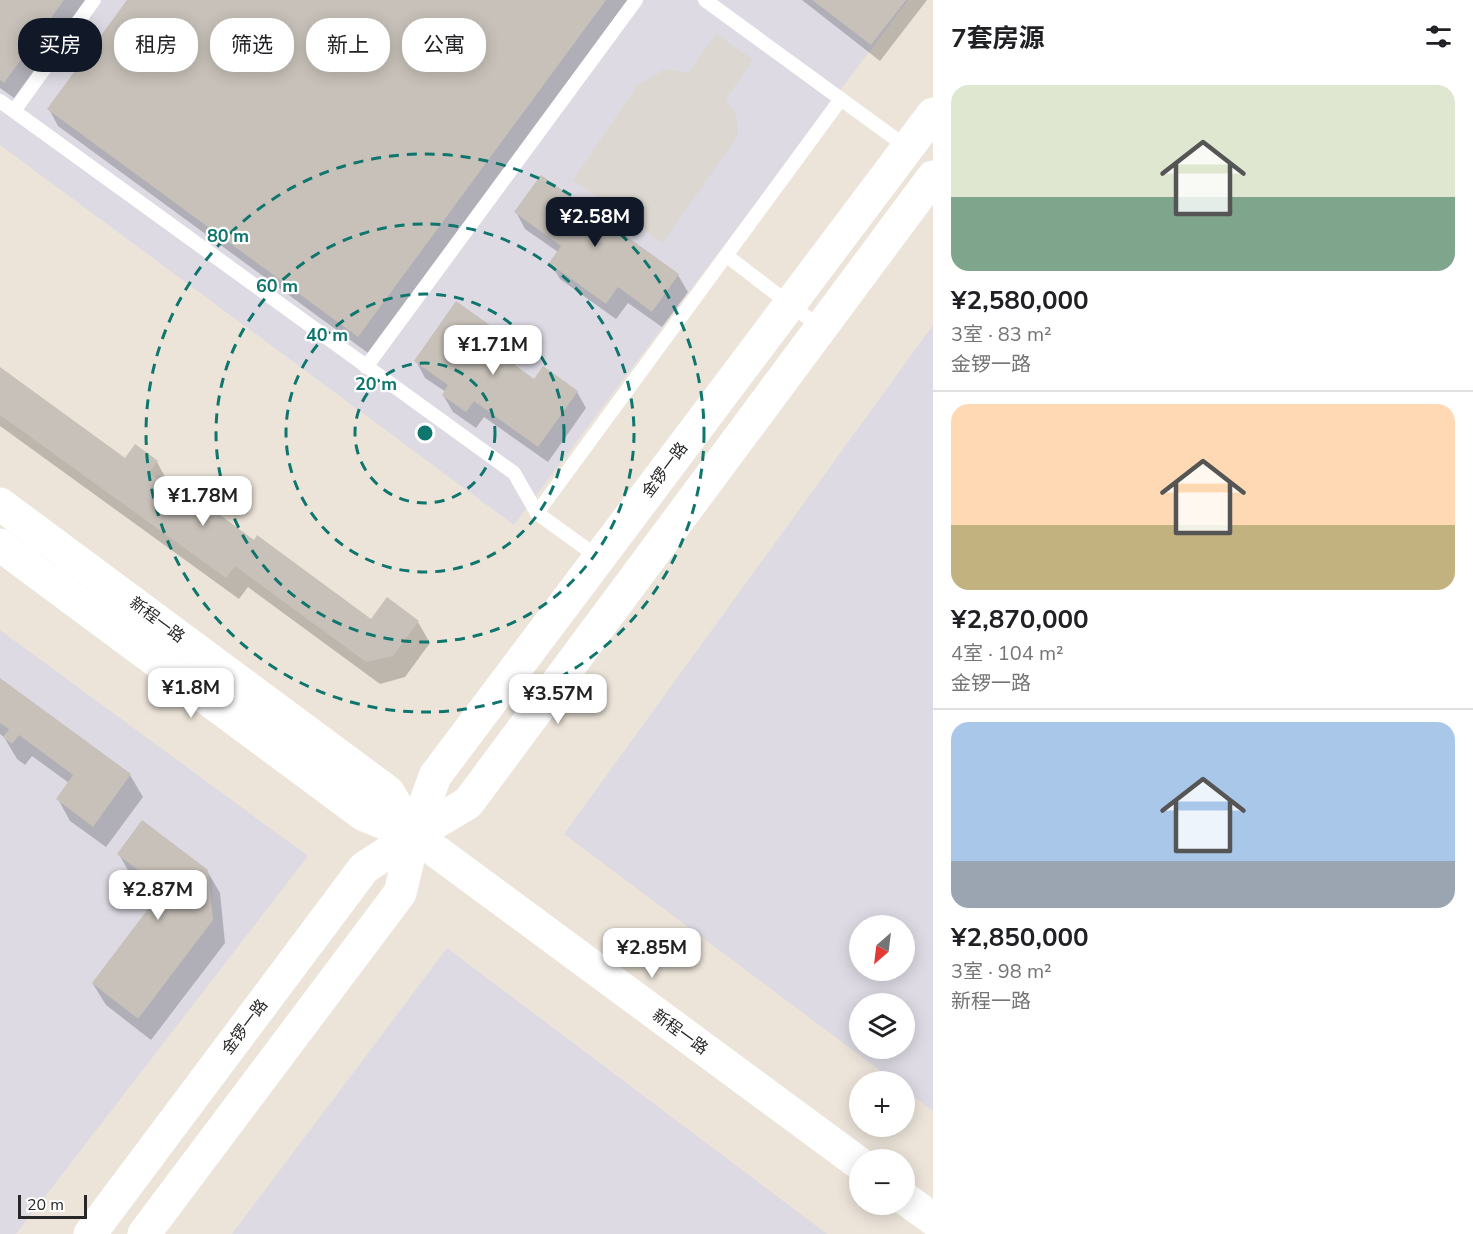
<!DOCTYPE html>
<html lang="zh">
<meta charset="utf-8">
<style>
body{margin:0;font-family:"Nunito Sans","Noto Sans SC",sans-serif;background:#f6f6f6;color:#202124;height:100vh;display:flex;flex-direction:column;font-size:22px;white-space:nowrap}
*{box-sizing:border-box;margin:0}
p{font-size:20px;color:#757577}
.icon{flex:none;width:33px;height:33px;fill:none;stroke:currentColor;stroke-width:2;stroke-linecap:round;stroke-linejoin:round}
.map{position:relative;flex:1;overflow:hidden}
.drawer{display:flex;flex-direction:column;background:#fff;width:540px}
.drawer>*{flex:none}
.banner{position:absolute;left:18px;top:18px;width:570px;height:54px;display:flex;gap:12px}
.needle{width:39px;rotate:208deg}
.tools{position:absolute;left:849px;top:915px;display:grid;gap:12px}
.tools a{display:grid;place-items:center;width:66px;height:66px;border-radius:50%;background:#fff;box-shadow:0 3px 15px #0003;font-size:30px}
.scale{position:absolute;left:18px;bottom:15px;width:69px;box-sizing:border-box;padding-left:6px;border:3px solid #282828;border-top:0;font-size:16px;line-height:21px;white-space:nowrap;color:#282828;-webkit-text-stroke:4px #fff;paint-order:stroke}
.price{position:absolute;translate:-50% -51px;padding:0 14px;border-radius:12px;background:#fff;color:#222;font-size:20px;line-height:39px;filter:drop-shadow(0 2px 3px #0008)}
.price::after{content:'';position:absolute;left:50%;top:36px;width:18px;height:14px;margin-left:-9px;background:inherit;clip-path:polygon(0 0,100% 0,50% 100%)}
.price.active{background:#111827;color:#fff}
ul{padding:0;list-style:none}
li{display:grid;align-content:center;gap:12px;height:318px;padding:0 18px}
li+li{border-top:2px solid #e0e0e0}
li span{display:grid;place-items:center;height:186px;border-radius:18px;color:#555}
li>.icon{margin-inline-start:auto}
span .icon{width:108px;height:108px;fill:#fffc;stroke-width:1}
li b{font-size:26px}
h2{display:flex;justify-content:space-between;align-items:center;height:72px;padding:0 18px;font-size:26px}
.pill{padding:0 21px;border-radius:24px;background:#fff;box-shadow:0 3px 15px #0003;font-size:21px;line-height:54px}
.pill.active{background:#111827;color:#fff}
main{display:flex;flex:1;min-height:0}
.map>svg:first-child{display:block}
</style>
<main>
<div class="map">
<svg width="933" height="1234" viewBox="0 0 933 1234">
<rect width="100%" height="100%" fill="#ece4d9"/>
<!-- industrial -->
<g fill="#dddae4" fill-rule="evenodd">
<path d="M0,0H908L514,525L0,145Z"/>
<path d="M933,325V1111L905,1090L904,1082L894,1081L564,834ZM860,926H904V970H860ZM860,1004H904V1048H860Z"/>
<path d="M0,630L308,856L16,1234H0Z"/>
<path d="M447,948L827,1234H232Z"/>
</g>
<!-- plaza -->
<path fill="#dcd7d0" d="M716,34L753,60L726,99L736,114L738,136L662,243L573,180L637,86L665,69L688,73Z"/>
<!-- shadow -->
<g fill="#0003">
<path d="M0,0H85L14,98L0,88Z"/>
<path d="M129,0H628L368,353L58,126L49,109Z"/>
<path d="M802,0H927L880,61Z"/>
<path d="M516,212L678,275L688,292L662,327L628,303L616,319L560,279L550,263L558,252L525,229Z"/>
<path d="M510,342L520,358L514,366L535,381L577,392L586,408L548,462L484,417L476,428L453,412L443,395L446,392L425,378L416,361Z"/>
<path d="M0,369L126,460L157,462L169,484L166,488L191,506L255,542L371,621L418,622L430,643L405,677L380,684L248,587L239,599L0,426Z"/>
<path d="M0,680L130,775L143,797L106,847L70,821L58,799L69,783L32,756L25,765L17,759L4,737L0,734Z"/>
<path d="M119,854L207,871L220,893L225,943L151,1040L106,1005L93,984L159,897L131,876Z"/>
</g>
<!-- building -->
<g fill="#c7c1b9">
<path d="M0,0H64L4,83L0,80Z"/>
<path d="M127,0H606L358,337L47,109Z"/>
<path d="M812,0H906L871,45Z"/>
<path d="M541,175L679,274L652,312L618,287L606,304L549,263L561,246L514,212Z"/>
<path d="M456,301L512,341L501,355L534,379L543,366L578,391L538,447L474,401L466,412L442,395L448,385L414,361Z"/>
<path d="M0,367L125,458L135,444L158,461L149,473L190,504L196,497L254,540L257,535L371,619L387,597L419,621L393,656L366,662L235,566L226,578L0,415Z"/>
<path d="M0,678L131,774L93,827L56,799L73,775L19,735L12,744L3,737L9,729L0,723Z"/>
<path d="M142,820L208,870L213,920L138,1019L92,983L163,889L117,854Z"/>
</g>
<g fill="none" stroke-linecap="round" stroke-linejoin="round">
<!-- service -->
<g stroke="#fff" stroke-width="14">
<path d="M705,0L908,148"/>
<path d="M0,101L514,473L537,513"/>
<path d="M14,111L94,0"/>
<path d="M727,256L821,328"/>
<path d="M366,367L636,0"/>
<path d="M599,558L537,513L841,99"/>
</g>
<!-- secondary -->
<g stroke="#fff" stroke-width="33">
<path d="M0,504L388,792L414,835"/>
<path d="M0,545L364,815L414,835L860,1164"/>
<path d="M904,1198L933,1219"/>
<path d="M90,1234L364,868L414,835L435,776L933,114"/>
<path d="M144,1234L400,893L414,835L468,803L933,177"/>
</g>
</g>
<!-- distance rings -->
<g fill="none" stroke="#0f766e" stroke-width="3" stroke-dasharray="10 8">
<circle cx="425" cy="433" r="70"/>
<circle cx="425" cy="433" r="139"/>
<circle cx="425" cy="433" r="209"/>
<circle cx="425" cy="433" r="279"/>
</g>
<g text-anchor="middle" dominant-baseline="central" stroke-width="4.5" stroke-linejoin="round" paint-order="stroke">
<!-- street labels -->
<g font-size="16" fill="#282828" stroke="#fff">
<text transform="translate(665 470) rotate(-53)">金锣一路</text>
<text transform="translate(157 620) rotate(37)">新程一路</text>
<text transform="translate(245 1027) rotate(-53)">金锣一路</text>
<text transform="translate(680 1032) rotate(36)">新程一路</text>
</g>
</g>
<circle cx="425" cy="433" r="9" fill="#0f766e" stroke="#fff" stroke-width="3"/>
<g font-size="18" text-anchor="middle" font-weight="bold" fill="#0f766e" stroke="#fff" stroke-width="4.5" stroke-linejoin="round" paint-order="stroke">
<text x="228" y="242">80 m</text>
<text x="277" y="292">60 m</text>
<text x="327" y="341">40 m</text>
<text x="376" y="390">20 m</text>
</g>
</svg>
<div class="tools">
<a><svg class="needle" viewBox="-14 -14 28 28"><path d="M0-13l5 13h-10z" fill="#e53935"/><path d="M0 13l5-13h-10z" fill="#757577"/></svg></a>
<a><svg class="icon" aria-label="layers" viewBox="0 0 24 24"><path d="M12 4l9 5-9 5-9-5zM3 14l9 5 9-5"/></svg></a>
<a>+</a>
<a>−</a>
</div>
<div class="scale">20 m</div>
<b class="price active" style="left:595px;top:248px">¥2.58M</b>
<b class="price" style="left:493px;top:376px">¥1.71M</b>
<b class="price" style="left:203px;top:527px">¥1.78M</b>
<b class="price" style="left:191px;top:719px">¥1.8M</b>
<b class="price" style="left:558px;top:725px">¥3.57M</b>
<b class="price" style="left:158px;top:921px">¥2.87M</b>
<b class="price" style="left:652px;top:979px">¥2.85M</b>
<div class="banner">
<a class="pill active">买房</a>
<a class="pill">租房</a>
<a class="pill">筛选</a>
<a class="pill">新上</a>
<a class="pill">公寓</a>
</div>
</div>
<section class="drawer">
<h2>7套房源<svg class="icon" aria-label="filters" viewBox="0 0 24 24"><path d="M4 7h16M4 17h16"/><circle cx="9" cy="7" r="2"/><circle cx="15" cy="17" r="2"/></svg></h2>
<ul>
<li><span style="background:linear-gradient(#dfe7d0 60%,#7fa58c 0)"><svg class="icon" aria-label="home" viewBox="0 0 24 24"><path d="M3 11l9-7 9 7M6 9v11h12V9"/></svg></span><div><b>¥2,580,000</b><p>3室 · 83 m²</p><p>金锣一路</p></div></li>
<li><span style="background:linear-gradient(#ffd9b3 65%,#c2b280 0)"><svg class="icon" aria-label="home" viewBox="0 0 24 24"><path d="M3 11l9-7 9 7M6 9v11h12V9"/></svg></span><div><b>¥2,870,000</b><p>4室 · 104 m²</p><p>金锣一路</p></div></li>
<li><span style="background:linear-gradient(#a9c7e8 75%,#9aa5b1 0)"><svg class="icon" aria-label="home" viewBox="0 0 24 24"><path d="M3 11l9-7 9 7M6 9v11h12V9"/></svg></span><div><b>¥2,850,000</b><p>3室 · 98 m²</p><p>新程一路</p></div></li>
</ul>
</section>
</main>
